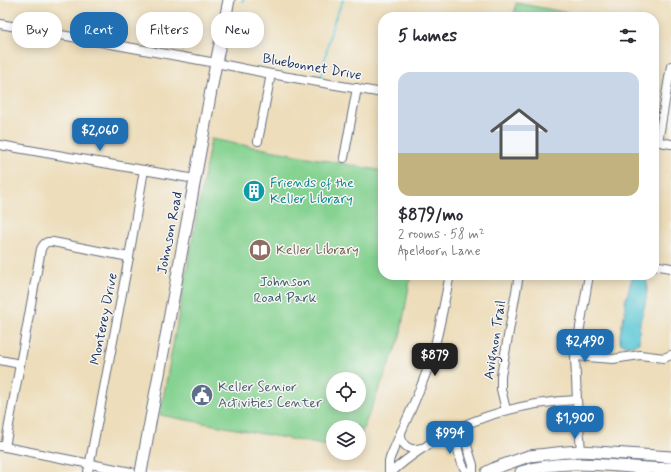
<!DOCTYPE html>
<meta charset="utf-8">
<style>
body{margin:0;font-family:Mynerve,sans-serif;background:#f7f7f7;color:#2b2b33;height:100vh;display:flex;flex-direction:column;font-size:15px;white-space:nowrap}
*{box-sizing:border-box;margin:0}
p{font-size:13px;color:#7c7c81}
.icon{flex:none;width:22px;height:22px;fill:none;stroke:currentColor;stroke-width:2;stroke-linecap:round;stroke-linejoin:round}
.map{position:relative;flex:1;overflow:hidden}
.drawer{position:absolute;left:378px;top:12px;width:281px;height:268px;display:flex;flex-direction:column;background:#fff;border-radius:16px;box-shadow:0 2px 10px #0003}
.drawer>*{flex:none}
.top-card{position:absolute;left:12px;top:12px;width:306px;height:36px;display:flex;gap:8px}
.fabs{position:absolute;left:326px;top:372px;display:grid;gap:8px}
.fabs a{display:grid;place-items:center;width:40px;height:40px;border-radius:50%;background:#fff;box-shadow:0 2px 10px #0003;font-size:20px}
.price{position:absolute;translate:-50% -34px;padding:0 9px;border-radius:8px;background:#1f6fb2;color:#fff;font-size:13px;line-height:26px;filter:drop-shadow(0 1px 2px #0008)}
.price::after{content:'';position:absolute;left:50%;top:24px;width:12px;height:9px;margin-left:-6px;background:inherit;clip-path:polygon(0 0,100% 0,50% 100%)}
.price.current{background:#222;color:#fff}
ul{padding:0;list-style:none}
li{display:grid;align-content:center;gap:8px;height:212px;padding:0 20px}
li+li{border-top:1px solid #e1e1e2}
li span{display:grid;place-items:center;height:124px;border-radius:12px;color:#555}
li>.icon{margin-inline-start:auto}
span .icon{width:72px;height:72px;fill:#fffc;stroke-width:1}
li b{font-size:17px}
h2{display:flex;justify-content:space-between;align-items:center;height:48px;padding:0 20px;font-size:17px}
.tag{padding:0 14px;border-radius:16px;background:#fff;box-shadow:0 2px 10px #0003;font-size:14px;line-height:36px}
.tag.current{background:#1f6fb2;color:#fff}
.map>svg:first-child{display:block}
</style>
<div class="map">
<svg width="671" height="472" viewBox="0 0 671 472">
<rect width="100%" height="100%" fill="#f6f6f2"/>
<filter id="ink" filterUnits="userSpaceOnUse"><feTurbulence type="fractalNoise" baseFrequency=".025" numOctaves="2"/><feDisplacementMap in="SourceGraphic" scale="8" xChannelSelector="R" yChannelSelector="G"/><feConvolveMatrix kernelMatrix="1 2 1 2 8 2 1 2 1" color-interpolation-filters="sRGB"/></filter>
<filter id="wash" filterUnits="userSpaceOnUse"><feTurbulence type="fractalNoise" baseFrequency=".012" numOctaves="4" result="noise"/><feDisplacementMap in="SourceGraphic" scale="16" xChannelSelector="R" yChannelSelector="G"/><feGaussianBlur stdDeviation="0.9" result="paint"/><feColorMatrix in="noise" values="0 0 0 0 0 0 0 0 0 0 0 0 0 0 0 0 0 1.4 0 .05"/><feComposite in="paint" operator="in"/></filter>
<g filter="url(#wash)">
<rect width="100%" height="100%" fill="#edddba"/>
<!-- green -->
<g fill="#85d291" stroke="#508078" fill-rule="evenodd">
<path d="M516,3L591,17H514Z"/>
<path d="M211,139L383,171V275H411L400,337L359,439V427H333V448L328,446L160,415ZM333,379H359V405H333Z"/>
</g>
<!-- water -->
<path fill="#5cc8d6" stroke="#3c7c9a" d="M633,275H645C650,287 645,306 641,318C639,326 639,335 639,343C634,346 625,346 620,343V334L625,311V302Z"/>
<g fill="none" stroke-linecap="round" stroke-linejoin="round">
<!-- stream -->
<g stroke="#5cc8d6" stroke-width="2">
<path d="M242,1L244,0"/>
<path d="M321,78L330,35L334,21L343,0"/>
</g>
</g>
</g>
<g filter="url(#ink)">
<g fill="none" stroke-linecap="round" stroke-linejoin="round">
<!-- minor casing -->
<g stroke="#646c7e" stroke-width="10">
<g id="minor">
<path d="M0,24L216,63L271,74L383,93"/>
<path d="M258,141L271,74"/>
<path d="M654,141L671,144"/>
<path d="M658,142L671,66"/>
<path d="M0,145L195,179"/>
<path d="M344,158L357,88"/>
<path d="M654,265L671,268"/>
<path d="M575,356L613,359L640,355L664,358L671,355"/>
<path d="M0,360L20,364"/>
<path d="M506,410L501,389V376L519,275"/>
<path d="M456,429L464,436L473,465V472"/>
<path d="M456,429C456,440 459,464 467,472"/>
<path d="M401,432C400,445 409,452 421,448"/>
<path d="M0,446L131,472"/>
<path d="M5,447L41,249C44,243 46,241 53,242L129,257"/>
<path d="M581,451L577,400L575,356L589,275"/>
<path d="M88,472L129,257L144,170"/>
<path d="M389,472V462L390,458C404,424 421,391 432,356C440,329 444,302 450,275"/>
<path d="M392,472C411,454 433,441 456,429C495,410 533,402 577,400"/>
</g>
</g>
<!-- secondary casing -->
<g stroke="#646c7e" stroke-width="13">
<g id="secondary">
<path d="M141,472L195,179L216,63L229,0"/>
<path d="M487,472L495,468L529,456L566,452L581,451L671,457"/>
<path d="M521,472C562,458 607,466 649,468C657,469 664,468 671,468"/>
</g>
</g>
<!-- minor -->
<use href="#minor" stroke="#fff" stroke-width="8"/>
<!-- secondary -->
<use href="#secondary" stroke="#fff" stroke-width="11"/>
</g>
</g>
<!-- icons -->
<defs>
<g id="building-disc" transform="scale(1.15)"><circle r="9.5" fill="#0f9aa8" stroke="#f6f6f2"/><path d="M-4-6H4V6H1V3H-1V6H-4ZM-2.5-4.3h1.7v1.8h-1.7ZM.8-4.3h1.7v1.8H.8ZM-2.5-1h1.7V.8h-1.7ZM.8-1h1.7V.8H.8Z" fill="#fff"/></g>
<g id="library-disc" transform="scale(1.15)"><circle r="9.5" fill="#8d6e63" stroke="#f6f6f2"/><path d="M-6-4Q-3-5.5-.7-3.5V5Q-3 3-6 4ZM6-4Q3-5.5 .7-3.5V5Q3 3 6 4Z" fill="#fff"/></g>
<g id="civic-disc" transform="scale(1.15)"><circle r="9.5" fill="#5c6f8a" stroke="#f6f6f2"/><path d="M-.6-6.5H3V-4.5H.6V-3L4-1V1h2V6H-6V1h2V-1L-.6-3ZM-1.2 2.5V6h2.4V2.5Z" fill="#fff"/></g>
</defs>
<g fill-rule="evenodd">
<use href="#building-disc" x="254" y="191"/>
<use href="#library-disc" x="260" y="250"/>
<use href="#civic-disc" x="202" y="395"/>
</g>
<g text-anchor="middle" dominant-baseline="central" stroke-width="3" stroke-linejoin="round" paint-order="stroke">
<!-- street labels -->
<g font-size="14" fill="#1b2f5e" stroke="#f6f6f2">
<text transform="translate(312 67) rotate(10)">Bluebonnet Drive</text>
<text transform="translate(170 233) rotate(-79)">Johnson Road</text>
<text transform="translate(104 319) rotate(-79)">Monterey Drive</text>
<text transform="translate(495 340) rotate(-81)">Avignon Trail</text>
</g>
<!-- culture labels -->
<g font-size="14" fill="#0d838f" stroke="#f6f6f2" text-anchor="start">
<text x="270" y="183">Friends of the<tspan x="270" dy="16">Keller Library</tspan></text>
</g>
<!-- education labels -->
<g font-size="14" fill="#785e54" stroke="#f6f6f2" text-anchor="start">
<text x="276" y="250">Keller Library</text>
</g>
<!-- park labels -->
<g font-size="14" fill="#36586b" stroke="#f6f6f2">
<text x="285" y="282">Johnson<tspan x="285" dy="16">Road Park</tspan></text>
</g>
<!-- service labels -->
<g font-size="14" fill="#4e5e75" stroke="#f6f6f2" text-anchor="start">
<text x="218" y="387">Keller Senior<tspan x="218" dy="16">Activities Center</tspan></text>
</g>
</g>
</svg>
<div class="fabs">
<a><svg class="icon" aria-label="locate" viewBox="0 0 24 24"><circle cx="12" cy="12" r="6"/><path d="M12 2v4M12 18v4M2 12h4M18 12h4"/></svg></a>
<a><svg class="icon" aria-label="layers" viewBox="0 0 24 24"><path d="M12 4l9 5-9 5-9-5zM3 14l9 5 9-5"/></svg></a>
</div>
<b class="price" style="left:100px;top:152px">$2,060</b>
<b class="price" style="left:585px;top:363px">$2,490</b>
<b class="price current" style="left:435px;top:377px">$879</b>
<b class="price" style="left:575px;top:440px">$1,900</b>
<b class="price" style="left:450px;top:455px">$994</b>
<div class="top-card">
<a class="tag">Buy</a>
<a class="tag current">Rent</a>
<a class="tag">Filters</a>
<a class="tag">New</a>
</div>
<section class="drawer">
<h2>5 homes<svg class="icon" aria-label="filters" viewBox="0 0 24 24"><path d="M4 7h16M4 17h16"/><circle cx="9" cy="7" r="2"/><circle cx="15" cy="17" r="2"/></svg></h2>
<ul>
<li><span style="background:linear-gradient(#c9d6e8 65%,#c2b280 0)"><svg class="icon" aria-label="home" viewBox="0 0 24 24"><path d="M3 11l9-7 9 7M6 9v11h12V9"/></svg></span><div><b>$879/mo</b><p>2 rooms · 58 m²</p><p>Apeldoorn Lane</p></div></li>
</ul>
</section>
</div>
